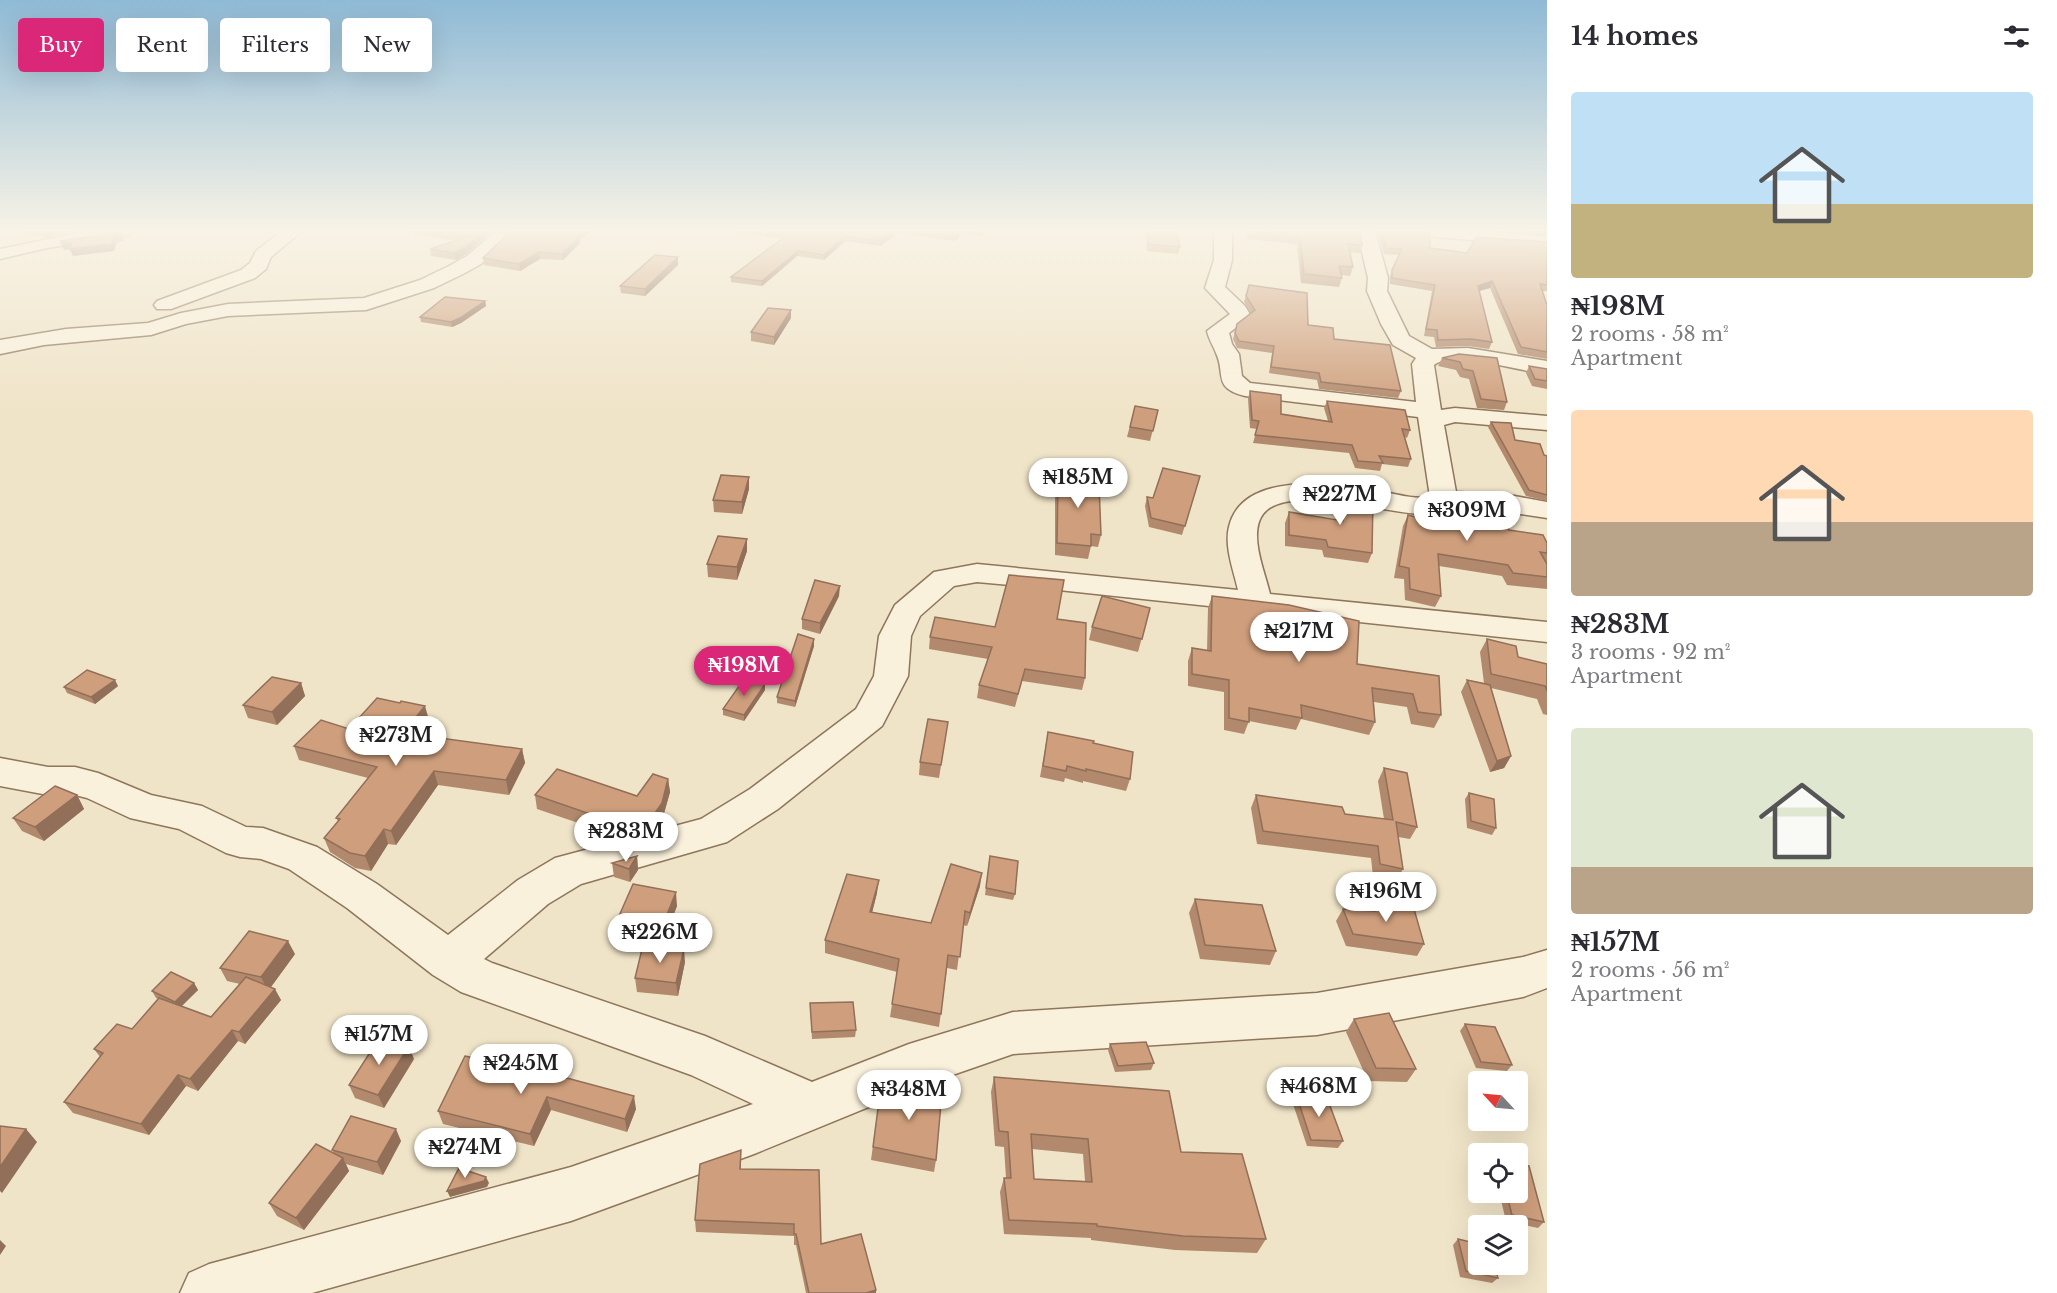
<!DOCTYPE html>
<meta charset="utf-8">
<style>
body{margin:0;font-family:"Libre Baskerville",serif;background:#f7f7f7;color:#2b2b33;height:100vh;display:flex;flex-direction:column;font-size:22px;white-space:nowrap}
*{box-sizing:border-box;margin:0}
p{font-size:20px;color:#7c7c81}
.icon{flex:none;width:33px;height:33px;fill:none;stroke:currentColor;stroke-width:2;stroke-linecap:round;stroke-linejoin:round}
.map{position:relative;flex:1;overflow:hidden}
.drawer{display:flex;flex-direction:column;background:#fff;width:510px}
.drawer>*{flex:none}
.top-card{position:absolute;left:18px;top:18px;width:570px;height:54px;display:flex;gap:12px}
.needle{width:39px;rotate:296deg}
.tools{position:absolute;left:1468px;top:1071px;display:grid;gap:12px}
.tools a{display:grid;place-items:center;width:60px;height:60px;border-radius:6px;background:#fff;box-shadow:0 6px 24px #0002;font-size:30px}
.price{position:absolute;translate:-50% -51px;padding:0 14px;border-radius:21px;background:#fff;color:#222;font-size:20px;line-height:39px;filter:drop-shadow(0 2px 3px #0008)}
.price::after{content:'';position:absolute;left:50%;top:36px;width:18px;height:14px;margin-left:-9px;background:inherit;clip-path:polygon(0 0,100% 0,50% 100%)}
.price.active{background:#db2777;color:#fff}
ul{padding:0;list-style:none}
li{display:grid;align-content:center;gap:12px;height:318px;padding:0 24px}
li span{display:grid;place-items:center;height:186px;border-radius:6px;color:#555}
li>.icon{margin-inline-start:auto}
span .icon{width:108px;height:108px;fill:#fffc;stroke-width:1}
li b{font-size:26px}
h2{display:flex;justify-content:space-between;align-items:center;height:72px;padding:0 24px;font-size:26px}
.pill{padding:0 21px;border-radius:6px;background:#fff;box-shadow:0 6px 24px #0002;font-size:21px;line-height:54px}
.pill.active{background:#db2777;color:#fff}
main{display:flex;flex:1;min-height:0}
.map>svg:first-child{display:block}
</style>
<main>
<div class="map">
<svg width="1547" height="1293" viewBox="0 0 1547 1293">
<rect width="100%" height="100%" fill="#f0e4c8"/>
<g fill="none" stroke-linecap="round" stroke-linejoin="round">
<!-- minor casing -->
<g stroke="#8d765c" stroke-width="3">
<g id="minor">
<path d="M88,231H134L126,236L47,248L0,259V249Z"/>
<path d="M282,231H302L271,257L266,269L255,278L171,309H157L154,305L157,301L241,270L250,263L256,251Z"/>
<path d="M496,231H516L481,264L463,274L434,288L366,310L228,316L186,324L151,335L44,345L0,354V340L66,329L148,323L181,313L228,304L364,298L420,280L449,266L467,256Z"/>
<path d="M1214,231H1232V260L1225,287L1245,306L1251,316L1229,333L1232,344L1239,354L1242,376L1250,383L1416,402L1412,364L1416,358L1393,345L1381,324L1367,291L1368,278L1357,231H1375L1388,278L1387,291L1409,336L1432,349L1468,348L1547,361V375C1525,371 1450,351 1434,365L1441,410L1455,408L1547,416V430L1455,422L1444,425L1456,492L1509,495L1547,502V518C1523,514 1499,511 1474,509C1467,509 1458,506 1451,508C1443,509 1434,514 1425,514C1390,515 1288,482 1263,514C1248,534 1265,572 1270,594L1547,622V642L1021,586L977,582L954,586L920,616L911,636L908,676L882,726L778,809L727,842L581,884L548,904L484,959L492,963L705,1036L812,1082L909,1044L1013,1012L1317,993L1523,957L1547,950V988L1523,997L1317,1035L1013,1054L915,1088L754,1154L571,1221L312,1293H180L189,1273L209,1264L571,1167L753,1104L691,1075L461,992L433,975L347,908L289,869L261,859L240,857L226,853L179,829L130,818L87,798L75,795H48L0,786V758L48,767H75L98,773L151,795L202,806L246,827L263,828L317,847L377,884L448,935L518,880L555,858L701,819L750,789L856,709L874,676L879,636L895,605L934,572L977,564L1238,590C1234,572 1224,546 1229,527C1242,470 1334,484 1375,490C1392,493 1413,500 1430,497L1418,417L1245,396C1212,388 1226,374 1216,353C1213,345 1209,340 1207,331L1230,314L1205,288L1214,260Z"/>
<path d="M1419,231H1490L1547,237V247L1427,236Z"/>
</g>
</g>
<!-- minor -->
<use href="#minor" fill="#faf1dc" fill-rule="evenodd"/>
</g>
<!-- wall -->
<g fill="#b2896c" fill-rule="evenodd">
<path d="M14,231H75L47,237Z"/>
<path d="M402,231H492L466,254L456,260L431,256L430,249L457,241Z"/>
<path d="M736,231H984L982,236L962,234L955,241L898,233L880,246L845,241L824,260L797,256L762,286L731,282V277L781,239L736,232Z"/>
<path d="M1146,231H1177L1180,247L1178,254L1147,251Z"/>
<path d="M1247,231H1360L1362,245L1360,253L1349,252L1353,267L1350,276L1341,275L1342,278L1339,287L1301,283L1297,244L1247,239Z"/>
<path d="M1377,231H1427L1430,248L1467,253L1547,242V291H1542L1547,305V359L1518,354L1490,288L1479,291L1492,342L1489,349L1468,346L1436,347L1434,337L1424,336L1432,291L1390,284V276L1399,255L1384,254Z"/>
<path d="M1509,231H1547V235Z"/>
<path d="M579,240L580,243L563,260L540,259L520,271L484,265L483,258Z"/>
<path d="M678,257V265L645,296L621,293L620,286Z"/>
<path d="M1249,285L1308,325L1334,339L1401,391L1398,398L1319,389L1317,380L1269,373L1272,353L1237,348L1233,339L1237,324L1251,313L1244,302Z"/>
<path d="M485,301L486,306L461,323L452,327L421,322L420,317Z"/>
<path d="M791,318L774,345L751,341V332Z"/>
<path d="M1459,354L1507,402L1504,410L1477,408L1469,379L1460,377L1456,370L1438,366L1442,358Z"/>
<path d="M1529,366L1547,369V389L1532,386L1526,373Z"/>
<path d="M1250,391L1281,414L1328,421L1324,408L1327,401L1410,430L1407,438L1405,437L1411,459L1408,467L1382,464L1380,471L1355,468L1349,453L1253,443L1257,429L1250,428L1248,399Z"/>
<path d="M1135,406L1158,410L1150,441L1127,437Z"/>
<path d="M1491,422L1515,440L1544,455L1547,456V501L1526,496L1488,427Z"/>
<path d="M1200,476L1182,535L1149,527L1145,506L1147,497L1153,498Z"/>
<path d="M1058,482L1097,484L1101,535L1098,547L1091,546L1088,559L1055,555V494Z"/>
<path d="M749,489L742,514L714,512L713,500Z"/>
<path d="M1345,495L1372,553L1368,563L1324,557L1322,550L1285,546V523L1289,512L1340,521L1341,505Z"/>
<path d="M1423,505L1509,530L1547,543V589L1507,585L1502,576L1439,566L1441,596L1435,607L1405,600L1404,579L1394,578L1403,526L1408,515L1419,518L1418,516Z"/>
<path d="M747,539V551L737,580L708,577L707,564Z"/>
<path d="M839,596L820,634L802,629V619Z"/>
<path d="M1212,596L1357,664L1439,676L1441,715L1434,728L1411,724L1407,707L1374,702L1375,722L1369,735L1301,719L1296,730L1249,721L1244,734L1224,730V692L1188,686V661L1192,648L1207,651L1208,608Z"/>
<path d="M1150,608L1138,652L1089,640L1092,627Z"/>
<path d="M1057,619L1085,678L1082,690L1022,681L1015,707L977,698L979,685L988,659L929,649L930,637L995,627Z"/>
<path d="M814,639V646L795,707L777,703V697Z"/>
<path d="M1487,639L1518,657L1547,664V715L1543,714L1537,699L1491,688L1511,756L1504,768L1490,772L1461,692L1467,680L1484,683L1480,652Z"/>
<path d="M301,683L305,696L277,725L248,718L243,705Z"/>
<path d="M118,686L95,704L67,693L64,687Z"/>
<path d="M765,690L744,721L723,715V709Z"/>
<path d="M429,720L417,735L522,749L525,763L509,795L438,785L396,845L388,844L371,871L355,868L330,852L324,838L338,821L336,818L368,778L299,760L294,746L349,729Z"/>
<path d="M948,722L939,778L919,775L920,762Z"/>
<path d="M1048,732L1093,743L1130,779L1126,791L1083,781V783L1065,778L1064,782L1040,777Z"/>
<path d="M1384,768L1417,827L1410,839L1398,837L1403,869L1396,882L1373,877L1371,858L1257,844L1251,808L1256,795L1345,814L1384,819L1378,781Z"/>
<path d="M668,779L670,792L663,817L654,829L606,842L605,832L537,809L535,795L637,796Z"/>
<path d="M1469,793L1496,828L1492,835L1467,828L1465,799Z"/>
<path d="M77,795L84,809L44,841L22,831L13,818Z"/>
<path d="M637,856L638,870L630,882L614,877L612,863Z"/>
<path d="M989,862L1015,894L1013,900L985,895Z"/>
<path d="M980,886L967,926L963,925L957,970L947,968L939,1027L890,1017L897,972L825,953V940L877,893L872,912L931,923Z"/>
<path d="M1195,899L1276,951L1270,965L1200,959L1189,913Z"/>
<path d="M1373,902L1424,944L1417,956L1346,946L1336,921L1343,909L1369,910Z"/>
<path d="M677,906L661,946L685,962L678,996L637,992L635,978L641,952L614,946L612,932Z"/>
<path d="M295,954L271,987L281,1000L245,1044L238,1041L198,1091L186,1086L149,1135L73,1113L64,1102L100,1057L94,1049L132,1029L159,999L156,998L152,991L194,983L198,990L181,1006L211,1017L240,984L227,981L220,968Z"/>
<path d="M810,1003L856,1030L855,1037L812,1039Z"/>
<path d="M1354,1019L1416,1069L1407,1082L1368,1081L1346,1032Z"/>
<path d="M1465,1024L1512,1065L1507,1071L1476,1068L1460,1031Z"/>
<path d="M1110,1044L1154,1063L1151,1070L1115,1072L1108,1050Z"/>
<path d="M465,1056L636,1109L627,1132L551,1110L534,1146L443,1124L438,1111Z"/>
<path d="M414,1059L384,1108L355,1098L349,1085Z"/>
<path d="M994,1077L1181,1152L1266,1239L1257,1253L1175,1250L1091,1240V1238L1004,1234L1000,1192L1004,1178H1006L1004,1147L995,1146L991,1092ZM1032,1149L1083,1154L1085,1181L1034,1179Z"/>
<path d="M880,1093L936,1160L934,1172L871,1160Z"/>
<path d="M1296,1094L1343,1141L1338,1148L1307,1146L1292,1101Z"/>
<path d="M401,1141L383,1175L346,1164L349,1171L304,1230L277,1216L269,1203L334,1153L332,1150Z"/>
<path d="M741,1150V1169L821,1244L876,1293H806L796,1245H794V1236L696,1232L695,1220Z"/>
<path d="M1499,1192H1518L1544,1222L1538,1228L1506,1221Z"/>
<path d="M1458,1239L1498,1278L1492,1283L1460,1277L1453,1245Z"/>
</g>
<!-- shaded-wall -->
<g fill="#916f58">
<path d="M44,231H75L47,237Z"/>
<path d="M484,231H492L466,254L456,260L454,253Z"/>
<path d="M582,231H593L579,240L580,243L563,260L562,254L575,236Z"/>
<path d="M894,231H899L898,233L880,246V241Z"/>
<path d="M960,231H962V234L955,241V236Z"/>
<path d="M122,234L124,241L117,242L114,251L73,256L70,249L64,250L61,243Z"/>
<path d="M845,236V241L824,260V255Z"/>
<path d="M798,251L797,256L762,286V281Z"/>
<path d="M539,252L540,259L520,271L519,264Z"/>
<path d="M678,257V265L645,296V289Z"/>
<path d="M1492,281L1490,288L1475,292L1478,286Z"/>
<path d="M485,301L486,306L461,323L452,327L451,322Z"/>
<path d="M791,310V318L774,345V337Z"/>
<path d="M749,477V489L742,514V502Z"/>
<path d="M747,539V551L737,580V567Z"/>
<path d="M840,586L839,596L820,634V623Z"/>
<path d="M814,639V646L795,707V701Z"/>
<path d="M115,680L118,686L95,704L91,697Z"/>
<path d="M301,683L305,696L277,725L272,712Z"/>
<path d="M765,684V690L744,721V715Z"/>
<path d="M425,706L429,720L407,748L403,733Z"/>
<path d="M522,749L525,763L509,795L506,780Z"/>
<path d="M1511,756L1504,768L1490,772L1497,761Z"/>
<path d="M434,771L438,785L396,845L391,831Z"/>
<path d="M668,779L670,792L663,817L654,829L606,842L605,828Z"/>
<path d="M77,795L84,809L44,841L35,827Z"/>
<path d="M384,829L388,844L371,871L365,856Z"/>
<path d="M637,856L638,870L630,882L629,869Z"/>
<path d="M982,873L980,886L967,926L970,913Z"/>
<path d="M879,880L877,893L869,925L870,912Z"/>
<path d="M676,892L677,906L658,955L656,942Z"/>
<path d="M288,941L295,954L268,991L261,977Z"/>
<path d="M684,949L685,962L678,996L676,983Z"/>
<path d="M194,983L198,990L179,1009L175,1002Z"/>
<path d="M275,989L281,1000L245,1044L239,1032Z"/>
<path d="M232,1030L238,1041L198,1091L190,1079Z"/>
<path d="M409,1046L414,1059L384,1108L378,1095Z"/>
<path d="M178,1075L186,1086L149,1135L141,1124Z"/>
<path d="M634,1096L636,1109L627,1132L625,1119Z"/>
<path d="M547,1097L551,1110L534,1146L530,1134Z"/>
<path d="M26,1129L37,1142L2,1193L0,1191V1167Z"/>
<path d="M396,1129L401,1141L383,1175L377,1162Z"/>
<path d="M343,1158L349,1171L304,1230L296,1218Z"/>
<path d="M486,1177L489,1183L487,1187L450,1197L447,1191Z"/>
<path d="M0,1240L6,1246L0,1255Z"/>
<path d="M876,1290V1293H866V1292Z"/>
</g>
<!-- building -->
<g fill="#cf9f7d" stroke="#916f58" stroke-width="1.5" fill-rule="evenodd">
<path d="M440,231H484L465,248L454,253L430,249L470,236Z"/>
<path d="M511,231H582L575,236L579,237L562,254L539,252L519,264L483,258Z"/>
<path d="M762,231H894L880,241L845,236L824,255L798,251L762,281L731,277L787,235Z"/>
<path d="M921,231H960L955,236Z"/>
<path d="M1148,231H1177L1180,247L1148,244Z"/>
<path d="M1250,231H1360L1362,245L1348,244L1353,267L1339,266L1342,278L1304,274L1300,236Z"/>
<path d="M1381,231H1427L1429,232L1430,248L1467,253L1477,237L1547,242V285L1540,284L1547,305V352L1521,347L1492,281L1478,286L1492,342L1471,339L1438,340L1437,330L1426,329L1435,285L1392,278V270L1402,249L1386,248Z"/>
<path d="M121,232L122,234L114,235L112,244L70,249L72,242L61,243V241Z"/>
<path d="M655,255L678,257L645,289L620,286Z"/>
<path d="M1249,285L1307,293L1308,325L1333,328L1334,339L1390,345L1401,391L1321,382L1319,373L1271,367L1274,346L1239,341L1235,333L1237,324L1255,310L1246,296Z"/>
<path d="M445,297L485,301L460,318L451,322L420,317Z"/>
<path d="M768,308L791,310L774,337L751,332Z"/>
<path d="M1459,354L1497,358L1507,402L1481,399L1473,371L1463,369L1460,362L1442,358Z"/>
<path d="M1529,366L1547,369V381L1535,379Z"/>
<path d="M1250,391L1281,395V414L1332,422L1327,401L1405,410L1410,430L1402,429L1411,459L1379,456L1383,463L1358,461L1352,445L1255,435L1259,421L1252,420Z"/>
<path d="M1135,406L1158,410L1153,431L1130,427Z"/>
<path d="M1491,422L1511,423L1515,440L1540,444L1544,455L1547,456V495L1529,490Z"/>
<path d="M1163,468L1200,476L1185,526L1151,518L1147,497L1153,498Z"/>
<path d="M1063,470L1098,477L1096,483L1099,484L1101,535L1091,534V546L1057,543L1058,482Z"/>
<path d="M721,475L749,477L742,502L713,500Z"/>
<path d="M1345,495L1373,499L1372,553L1328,547L1326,540L1289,535V512L1343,521Z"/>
<path d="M1459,499L1499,505L1509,530L1543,535L1547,543V553L1540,552L1547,564V577L1513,573L1508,565L1438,554L1441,596L1410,589L1409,568L1399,566L1408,515L1427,520L1423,505H1434Z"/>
<path d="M718,536L747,539L737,567L707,564Z"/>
<path d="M1009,575L1064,580L1057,619L1086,623L1085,678L1025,669L1018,694L979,685L992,647L930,637L935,617L995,627Z"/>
<path d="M815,580L840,586L820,623L802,619Z"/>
<path d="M1102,596L1150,608L1142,639L1092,627Z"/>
<path d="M1212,596L1289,605L1359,621L1357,664L1439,676L1441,715L1418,712L1413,694L1372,688L1375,722L1301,705L1302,718L1249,708V722L1229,718V680L1192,674V648L1211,651Z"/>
<path d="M798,634L814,639L795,701L777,697Z"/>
<path d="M1487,639L1516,646L1518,657L1547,664V691L1545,686L1491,674Z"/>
<path d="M87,670L115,680L91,697L64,687Z"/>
<path d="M272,677L301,683L272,712L243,705Z"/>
<path d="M744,679L765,684L744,715L723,709Z"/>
<path d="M1467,680L1490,685L1511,756L1497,761Z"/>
<path d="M377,698L400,703L401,701L425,706L403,733L522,749L506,780L434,771L391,831L384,829L365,856L350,853L324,838L340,819L336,818L377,767L294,746L321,720L349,729Z"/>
<path d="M928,719L948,722L941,765L920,762Z"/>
<path d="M1048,732L1094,741L1093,743L1133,752L1130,779L1086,769V771L1067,766L1066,771L1043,766Z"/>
<path d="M1384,768L1407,773L1417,827L1396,822L1403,869L1380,864L1378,846L1263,831L1256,795L1342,807L1345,814L1393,820Z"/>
<path d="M557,769L637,796L653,774L668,779L662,803L653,816L605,828L610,821L535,795Z"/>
<path d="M55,786L77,795L35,827L13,818Z"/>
<path d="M1469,793L1494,799L1496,828L1471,821Z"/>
<path d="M637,856L629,869L612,863Z"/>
<path d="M990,856L1018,861L1015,894L986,888Z"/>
<path d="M951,864L982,873L970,913L965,911L960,957L948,955L941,1014L892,1004L899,959L825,940L847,874L879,880L870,912L931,923Z"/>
<path d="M633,884L676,892L656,942L612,932Z"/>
<path d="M1195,899L1262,905L1276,951L1205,945Z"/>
<path d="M1373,902L1414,909L1424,944L1353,934L1343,909L1375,911Z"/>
<path d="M249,931L288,941L261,977L220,968Z"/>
<path d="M643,945L684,949L676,983L635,978Z"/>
<path d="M171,972L194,983L175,1002L152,991Z"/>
<path d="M246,977L275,989L239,1032L232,1030L190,1079L178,1075L141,1124L64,1102L103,1053L94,1049L117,1024L132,1029L159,998L211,1017Z"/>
<path d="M853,1002L856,1030L812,1032L810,1003Z"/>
<path d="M1389,1013L1416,1069L1376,1068L1354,1019Z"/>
<path d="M1465,1024L1495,1027L1512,1065L1481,1062Z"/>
<path d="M380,1037L409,1046L378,1095L349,1085Z"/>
<path d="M1146,1042L1154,1063L1118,1066L1110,1044Z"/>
<path d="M465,1056L532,1071L533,1069L634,1096L625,1119L547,1097L530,1134L438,1111Z"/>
<path d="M994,1077L1169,1091L1181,1152L1242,1154L1266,1239L1183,1236L1097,1226V1224L1009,1220L1004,1178H1011L1008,1132L999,1131ZM1031,1134L1088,1139L1092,1182L1034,1179Z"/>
<path d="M901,1084L942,1092L936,1160L873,1147L880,1093Z"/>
<path d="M1296,1094L1326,1095L1343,1141L1311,1140Z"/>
<path d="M351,1116L396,1129L377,1162L332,1150Z"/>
<path d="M0,1126L26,1129L0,1167Z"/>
<path d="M316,1144L343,1158L296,1218L269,1203Z"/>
<path d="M741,1150L740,1169L819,1170L821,1244L861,1234L876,1290L866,1293H809L796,1234H794V1224L695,1220L700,1164Z"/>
<path d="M1518,1164L1529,1166L1544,1222L1512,1215L1506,1192H1518Z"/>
<path d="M459,1168L486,1177L484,1181L447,1191Z"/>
<path d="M1458,1239L1479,1244V1264H1494L1498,1278L1466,1271Z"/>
</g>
<!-- sky -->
<linearGradient id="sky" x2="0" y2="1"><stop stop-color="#8fbad6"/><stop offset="0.56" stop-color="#f8f3e6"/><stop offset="1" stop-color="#f8f3e6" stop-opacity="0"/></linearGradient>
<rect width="1547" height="412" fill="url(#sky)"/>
</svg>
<div class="tools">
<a><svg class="needle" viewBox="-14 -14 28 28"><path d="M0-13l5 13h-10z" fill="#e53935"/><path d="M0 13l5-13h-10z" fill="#7c7c81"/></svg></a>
<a><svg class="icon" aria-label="locate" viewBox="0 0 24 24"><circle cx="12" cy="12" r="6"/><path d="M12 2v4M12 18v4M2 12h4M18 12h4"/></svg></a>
<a><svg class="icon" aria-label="layers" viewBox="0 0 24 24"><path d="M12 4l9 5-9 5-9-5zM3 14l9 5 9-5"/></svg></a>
</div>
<b class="price" style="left:1078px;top:509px">₦185M</b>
<b class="price" style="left:1340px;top:526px">₦227M</b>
<b class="price" style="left:1467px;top:542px">₦309M</b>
<b class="price" style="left:1299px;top:663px">₦217M</b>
<b class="price active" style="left:744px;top:697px">₦198M</b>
<b class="price" style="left:396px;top:767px">₦273M</b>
<b class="price" style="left:626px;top:863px">₦283M</b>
<b class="price" style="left:1386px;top:923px">₦196M</b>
<b class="price" style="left:660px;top:964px">₦226M</b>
<b class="price" style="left:379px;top:1066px">₦157M</b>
<b class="price" style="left:521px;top:1095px">₦245M</b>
<b class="price" style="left:1319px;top:1118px">₦468M</b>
<b class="price" style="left:909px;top:1121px">₦348M</b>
<b class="price" style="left:465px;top:1179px">₦274M</b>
<div class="top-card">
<a class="pill active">Buy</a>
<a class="pill">Rent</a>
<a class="pill">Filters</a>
<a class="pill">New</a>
</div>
</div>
<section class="drawer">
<h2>14 homes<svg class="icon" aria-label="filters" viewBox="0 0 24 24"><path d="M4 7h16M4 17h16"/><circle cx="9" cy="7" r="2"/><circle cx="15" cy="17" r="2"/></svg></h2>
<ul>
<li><span style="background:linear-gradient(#bfe0f5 60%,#c2b280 0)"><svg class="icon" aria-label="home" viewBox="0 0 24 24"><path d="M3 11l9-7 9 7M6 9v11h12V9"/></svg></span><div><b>₦198M</b><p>2 rooms · 58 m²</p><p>Apartment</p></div></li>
<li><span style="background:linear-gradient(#ffd9b3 60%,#b9a48a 0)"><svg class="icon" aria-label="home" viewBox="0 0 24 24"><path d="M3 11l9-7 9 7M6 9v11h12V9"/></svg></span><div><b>₦283M</b><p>3 rooms · 92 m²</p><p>Apartment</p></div></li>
<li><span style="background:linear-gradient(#dfe7d0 75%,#b9a48a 0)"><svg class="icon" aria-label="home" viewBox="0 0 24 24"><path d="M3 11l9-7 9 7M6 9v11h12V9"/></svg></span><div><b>₦157M</b><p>2 rooms · 56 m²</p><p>Apartment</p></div></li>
</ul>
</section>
</main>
